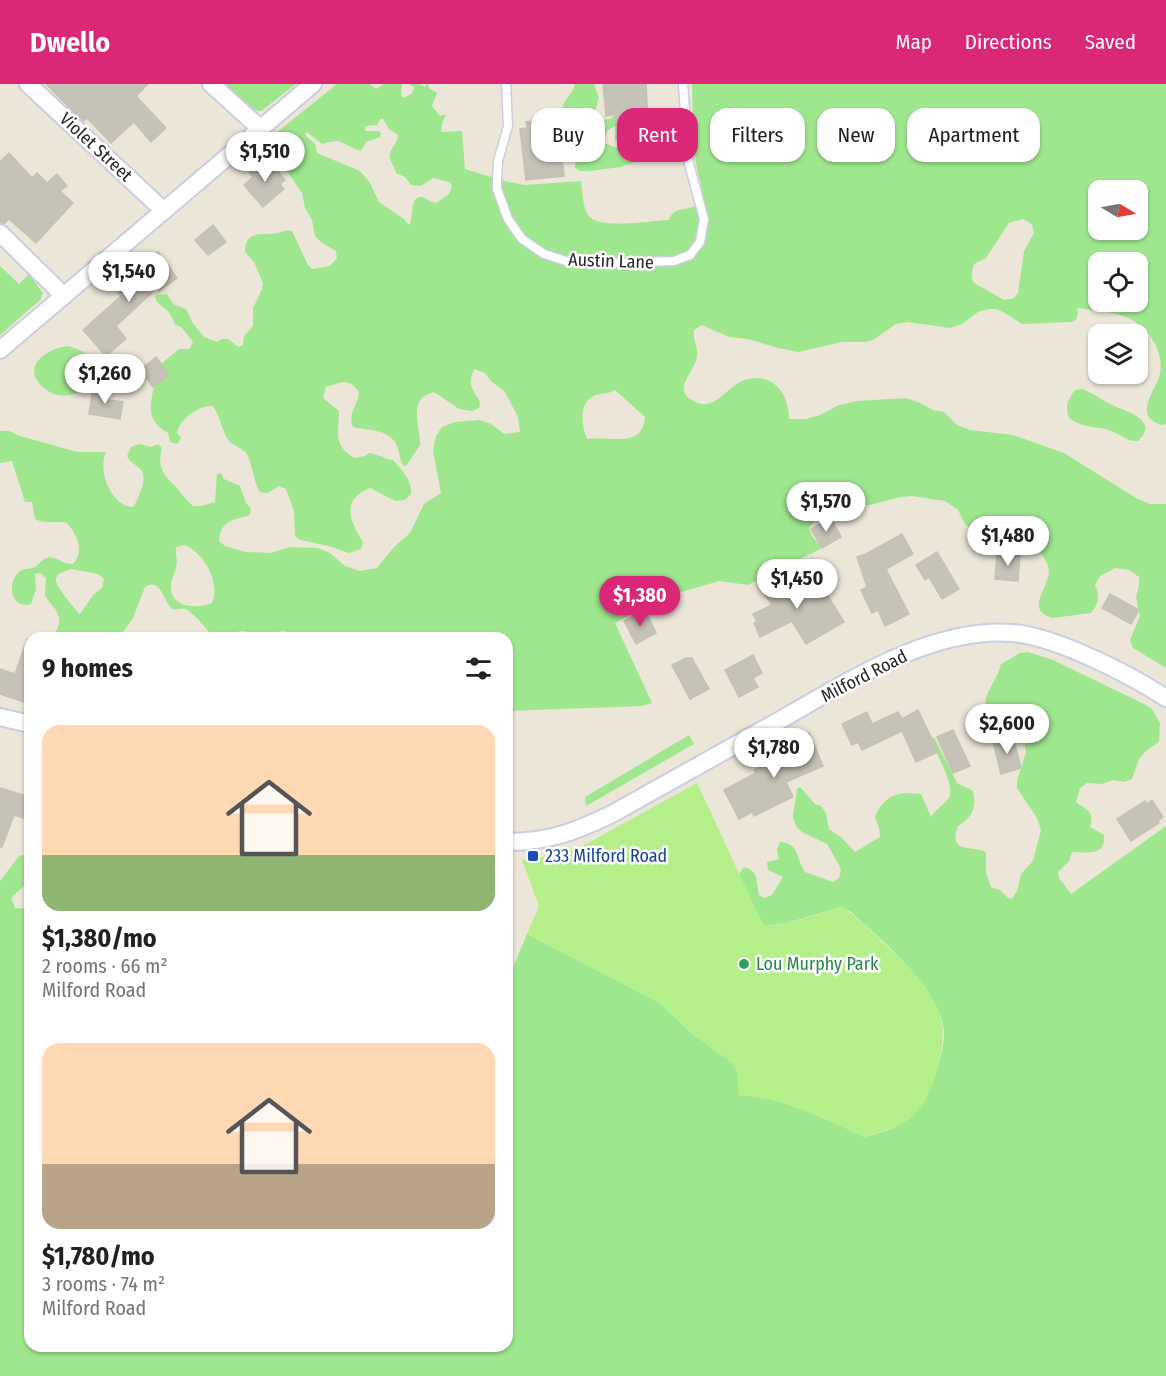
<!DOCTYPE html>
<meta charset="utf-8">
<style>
body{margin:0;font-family:"Fira Sans Condensed",sans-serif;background:#f6f6f6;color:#202124;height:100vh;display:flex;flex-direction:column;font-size:22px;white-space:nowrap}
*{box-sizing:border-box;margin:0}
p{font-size:20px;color:#757577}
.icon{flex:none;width:33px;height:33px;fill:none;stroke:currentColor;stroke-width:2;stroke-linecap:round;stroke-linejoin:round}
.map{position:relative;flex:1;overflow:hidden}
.details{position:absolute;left:24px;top:548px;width:489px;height:720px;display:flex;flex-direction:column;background:#fff;border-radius:18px;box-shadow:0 2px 4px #0004}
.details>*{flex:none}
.hud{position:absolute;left:531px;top:24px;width:544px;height:54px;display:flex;gap:12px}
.needle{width:39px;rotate:100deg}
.buttons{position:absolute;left:1088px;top:96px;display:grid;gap:12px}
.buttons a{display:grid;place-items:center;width:60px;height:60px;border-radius:12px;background:#fff;box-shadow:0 2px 4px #0004;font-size:30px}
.price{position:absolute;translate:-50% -51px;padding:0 14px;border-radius:21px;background:#fff;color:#222;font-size:20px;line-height:39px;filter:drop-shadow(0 2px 3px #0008)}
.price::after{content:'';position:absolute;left:50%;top:36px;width:18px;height:14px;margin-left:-9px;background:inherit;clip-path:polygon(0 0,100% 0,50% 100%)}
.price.selected{background:#db2777;color:#fff}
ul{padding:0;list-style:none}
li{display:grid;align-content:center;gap:12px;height:318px;padding:0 18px}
li span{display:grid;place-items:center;height:186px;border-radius:18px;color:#555}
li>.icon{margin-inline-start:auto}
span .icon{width:108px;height:108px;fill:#fffc;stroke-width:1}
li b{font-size:26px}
h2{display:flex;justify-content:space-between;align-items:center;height:72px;padding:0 18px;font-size:26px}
.tag{padding:0 21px;border-radius:18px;background:#fff;box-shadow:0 2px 4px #0004;font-size:21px;line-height:54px}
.tag.selected{background:#db2777;color:#fff}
header{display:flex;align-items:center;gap:36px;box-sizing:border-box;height:84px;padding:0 30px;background:#db2777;color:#fff}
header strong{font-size:28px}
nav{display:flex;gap:33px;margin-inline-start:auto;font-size:21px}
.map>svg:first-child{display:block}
</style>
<header>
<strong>Dwello</strong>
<nav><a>Map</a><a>Directions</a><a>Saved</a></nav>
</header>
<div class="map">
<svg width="1166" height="1292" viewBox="0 0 1166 1292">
<rect width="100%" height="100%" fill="#ebe6d7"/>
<!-- green -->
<g fill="#9fe78f" fill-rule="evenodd">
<path d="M225,0H296L261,27L254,26Z"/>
<path d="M337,0H370L376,5L384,0H402L401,11L404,14C408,11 413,11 414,3L409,0H419L425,3L426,0H428L429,4L437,9L432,22L440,32L446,30L442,40L441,48L462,47L465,85L504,97L525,101L581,97C583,109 582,125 590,133C601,145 652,137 669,136C674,120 692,129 699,118C705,109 699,95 697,85C692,58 693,28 692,0H1166V340L1160,341C1154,338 1148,335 1147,328C1145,315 1158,302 1160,289C1162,278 1159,267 1154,258C1137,228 1108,228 1077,224L1078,230L1076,236L1071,238L1022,240L1005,229L996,225H989L978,228L962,240L950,244L908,238L896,240L873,256L865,258H842L798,268L778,264L748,255L729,253L702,241L694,246C692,257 700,264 696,277C693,286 682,298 684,307C685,312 690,315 694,317C713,329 726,304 742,297C771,286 789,308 789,335H806L820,331L839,321L857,317L906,314L920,319L933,326L944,328L957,341L970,346L1013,351L1064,369L1136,414L1150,420H1166V584L1133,564L1130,556L1140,532L1136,513L1139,501V493L1129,486L1115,484L1100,492L1095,501C1100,512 1099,520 1091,529L1053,534C1024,526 1048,506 1049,487C1049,479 1041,470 1037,462V458L1050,448L1047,443L1024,438L1004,446L984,449L973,446L965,440L958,426L945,417L912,412L901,413L870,421H845L834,418L826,422L809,444L812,452L822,464L748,501L719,497L664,513L615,539L652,619L642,622L507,627V554H366L351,548L343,553L298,554L284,547L277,548L272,553L251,554L248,548C239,545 236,549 229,553C224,555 218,553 213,553C210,548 192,528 186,525C182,524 177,526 172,525C163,517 161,493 145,503L133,534L124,547L117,550L86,549L75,553H54L59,540V534L56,526L45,512L46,494L40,489L35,490L36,505L31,520C12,526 6,501 18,489C23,483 29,486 35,483C39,481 41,476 46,474C56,471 63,481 73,480C85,467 77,451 67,439C56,436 45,441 35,435L32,418H25L12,377L0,379V347H9L20,352L77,368H106C97,386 111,422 133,423C138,416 148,394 141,386C136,380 131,380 127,372L131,363L139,360L151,363L158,360L162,364C157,384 163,390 176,403C182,410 186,416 193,422H201L215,418L217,390L221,389L224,395L240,402L246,419L251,424L250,431C233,436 221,436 219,457L225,462L245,468L271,469L290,463L318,464L330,469L345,482L360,487L377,484L394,463L410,449L424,420L441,409L433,367L436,352L442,343L455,338L480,336L491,340L504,350L520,348L518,333L505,308L491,297L485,289L474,285C467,302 472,303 480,318L479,324L472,327L459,325L434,308C406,315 421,342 420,361L406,382L403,381C399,374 399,364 395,358C385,344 366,347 353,343C347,329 358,322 359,308C348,293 341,299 326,303L323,314L339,327C339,349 332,360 354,374L365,372L369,369C379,370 384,375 393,376C402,387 412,395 411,410L405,416L395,417L370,404C340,416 350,437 363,458L361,465L349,469L329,462L300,456L295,452L294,427L286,405L279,402L268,409L260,408C253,396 253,384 248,372C244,364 235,363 229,357C223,350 220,332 213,322C199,321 179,335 177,349L181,353L178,360L170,358L168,349C147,337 149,324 154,303L169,291L161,280L179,265H189L193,258L182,244L175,240L169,228L157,218L155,213L157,211L167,210L173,220L186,225L192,238L204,253L217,258C230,250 229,258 239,263L243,261L244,252L253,242V224L262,205L263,199L254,178L245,168C245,144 264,152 278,149C284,147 285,146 292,147L308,181L312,185L330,182L337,174L336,167L322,159L315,152L312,136L305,124L302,109L266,57ZM380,35H383L389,45L398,51C398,60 388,66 390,74C391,79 395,83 396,89L405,93L411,101L421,102L433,94L449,98L452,102L449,110L436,119C430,118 428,115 422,113C409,111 414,134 409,141L404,135L379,118L370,99L360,87L317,69L315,60L307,53L305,50L307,48L322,60C345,53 341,61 361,67L366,58L380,53L381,49L378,47H365V42L377,41ZM1098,106H1137V146H1098ZM1023,135L1032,140L1034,149L1024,167L1018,209L1014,214L1004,216L974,199C970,193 972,186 974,180L986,174L1009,139ZM1098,178H1137V218H1098ZM615,306L645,333C643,366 608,351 587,355C581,340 578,318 596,311C603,309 609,310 615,306ZM184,461C204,468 221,499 212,519C197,525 170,524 171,502C171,494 175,490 176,483C178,476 175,470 176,463ZM71,485L98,490L104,495L102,504L94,510L80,530C77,528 58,504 57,500C55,495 56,495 58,490Z"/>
<path d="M575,0H594L599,14L595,27L598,36L610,35L619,27L622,40C611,43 604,46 605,59L626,68L644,65L658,64L665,67L663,75L640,76L621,83L589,87H580L575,84C574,75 581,66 580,56C577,43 559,41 562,25C564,15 573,10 575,0Z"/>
<path d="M656,24L679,25C684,31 683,44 681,51C670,55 657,50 648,45C646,35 645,28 656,24Z"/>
<path d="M0,182L19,200L29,190L43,209L40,216L0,251Z"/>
<path d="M68,262C127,277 75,333 43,303C20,282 48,264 68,262Z"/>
<path d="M1082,305C1093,309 1102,316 1112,321C1126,327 1161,337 1138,357C1124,357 1123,351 1111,347C1095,341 1087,346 1069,334C1065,321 1067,317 1075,306Z"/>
<path d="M1028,568L1053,576L1146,621L1152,625L1160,639L1159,658L1146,667L1139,675L1132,695L1124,698L1113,696L1102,700L1087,699L1080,704L1076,718C1088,727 1095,728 1090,743L1104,751C1106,773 1087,768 1072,768L1069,777L1058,788L1059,794L1071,810L1166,742V1292H0V797L19,772L23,771L30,775V787L24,802L11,814L15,824L30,825V1262H507V898L527,850L660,919L691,949L733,979L738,990V1011C784,1013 824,1035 865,1053C877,1049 895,1046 904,1037C917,1026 929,1008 935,992C939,979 944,964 944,951C944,907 881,856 851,828L841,823L787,839L765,842L762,839L739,790L744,783C759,787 756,798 759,811L764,814L772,811L783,793L768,786L767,778L779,775L777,766L780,758C800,759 796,775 805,788L833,798L839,794L841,786L839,781L827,760L802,748L796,742L793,732L797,705L800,703L815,720L821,722L826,729L829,745L841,753L855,768L880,753L879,744L875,734C879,720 891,709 907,709C912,709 916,710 921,710L931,733C936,725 942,722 948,715C957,705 938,672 932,661V655L934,653L957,699L972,706C978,722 972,734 958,742C947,771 974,761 986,768V789L991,803L1000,806L1008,814L1012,815L1017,807L1021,790L1033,777L1041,746L1037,734L1017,704V697L1026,668L1024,651L1005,634L989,626L985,618C988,604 998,594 1001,580L1020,569Z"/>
<path d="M689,651L694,660L586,722L585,713Z"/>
</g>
<!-- pitch -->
<path fill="#b4ef89" d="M697,699L763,841C778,845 824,828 841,823C857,832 870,846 883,859C906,879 932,905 941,935C948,959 933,1013 915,1030C903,1043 881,1047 865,1053C824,1035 784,1013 738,1011V990L733,979L691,949L660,919L527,850L539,822L522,776L544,773L579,764Z"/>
<!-- building -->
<g fill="#c6c2b7" stroke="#c6c2b1" stroke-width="1.5">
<path d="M46,0H148L136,12L166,44L151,58L134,38L111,59L87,34L83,37Z"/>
<path d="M603,0H646L649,54L616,56V30L606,32Z"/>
<path d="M540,36L541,42L560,40L561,45L566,44L567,50H582V74H562L564,92L526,96L520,45L527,44L526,38Z"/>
<path d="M9,69L32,94L37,89L47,99L57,90L67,102L60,107L73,119L36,159L9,135L4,140L0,139V78Z"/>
<path d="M266,74L285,96L280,100L284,105L263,123L244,101L253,93L249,88Z"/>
<path d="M213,141L226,158L208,171L195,156Z"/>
<path d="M158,168L177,194L159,207L157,204L116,242L126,255L106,272L83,246L121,212L117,207L141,185L139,182Z"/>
<path d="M156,273L169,291L153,303L140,286Z"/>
<path d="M93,304L109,307V316L123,318L120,335L89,330Z"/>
<path d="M831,434L841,453L822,464L811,445Z"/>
<path d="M902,450L913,470L886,485L909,530L885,542L878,526L872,529L861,506L867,503L857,473L866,470Z"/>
<path d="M937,468L959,505L942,515L929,493L925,496L916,481Z"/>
<path d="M997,470L1020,471L1018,497L995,495Z"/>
<path d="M796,485L815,516L826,509L844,538L806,560L792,537L760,553L754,539L757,538L753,530L772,521L765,511L774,505L771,500Z"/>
<path d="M1110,510L1139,526L1131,540L1102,524Z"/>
<path d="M645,526L656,549L636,560L624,537Z"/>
<path d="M27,555H30V599L24,618L0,610V585L15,590Z"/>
<path d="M753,571L762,589L753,594L758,603L739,613L725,586Z"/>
<path d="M686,574H692L709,605L690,615L672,581Z"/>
<path d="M918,626L938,668L916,678L902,647L862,666L858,658L852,661L842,640L867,628L872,640L898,628L902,635Z"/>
<path d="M953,646L970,682L953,689L937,653Z"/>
<path d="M809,649L823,682L786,698L793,713L754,732L752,728L739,735L724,706L756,689L754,686L789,668L786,660Z"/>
<path d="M1013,653L1021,684L1001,690L993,658Z"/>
<path d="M0,704L30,713V736L14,731L2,763H0Z"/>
<path d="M1152,716L1163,733L1158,737L1159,739L1131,757L1117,735L1145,717L1147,720Z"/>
</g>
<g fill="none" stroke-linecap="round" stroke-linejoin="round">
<!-- lane casing -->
<g stroke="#cccde2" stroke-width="11">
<path id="lane" d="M506,0L508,42L498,77L497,94V105L508,135L522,155L544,170L566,177L591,180L674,177L690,171L700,158L704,135L689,80L683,0"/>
</g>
<!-- street casing -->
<g stroke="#cccde2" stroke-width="20">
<g id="street">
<path d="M28,0L164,127"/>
<path d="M211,0L261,45"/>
<path d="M0,149L64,212"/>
<path d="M0,266L313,0"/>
<path d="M0,633L30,640"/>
<path d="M507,758C548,758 574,748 610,731C664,701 719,670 773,640C843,601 928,543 1012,549C1055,552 1129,590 1166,614"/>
</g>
</g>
<!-- lane -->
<use href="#lane" stroke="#fff" stroke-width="8"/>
<!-- street -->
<use href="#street" stroke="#fff" stroke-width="16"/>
</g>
<!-- markers -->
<rect fill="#1a4fb4" stroke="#fff" stroke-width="2" x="527" y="766" width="12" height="12" rx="3"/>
<circle fill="#2e9e5b" stroke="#fff" stroke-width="2" cx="744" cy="880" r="6"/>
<g text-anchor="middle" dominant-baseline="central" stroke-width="5" stroke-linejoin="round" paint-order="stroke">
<!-- street labels -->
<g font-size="18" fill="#272727" stroke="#fff">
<text transform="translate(96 63) rotate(43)">Violet Street</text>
<text transform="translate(611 177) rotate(2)">Austin Lane</text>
<text transform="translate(864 592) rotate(-27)">Milford Road</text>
</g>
<!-- transit labels -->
<g font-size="18" fill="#164399" stroke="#fff" text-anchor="start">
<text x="545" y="772">233 Milford Road</text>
</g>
<!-- leisure labels -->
<g font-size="18" fill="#27864d" stroke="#fff" text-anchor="start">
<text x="756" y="880">Lou Murphy Park</text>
</g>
</g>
</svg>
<div class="buttons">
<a><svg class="needle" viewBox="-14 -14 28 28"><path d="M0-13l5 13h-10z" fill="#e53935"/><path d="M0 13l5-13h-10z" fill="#757577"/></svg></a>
<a><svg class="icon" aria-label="locate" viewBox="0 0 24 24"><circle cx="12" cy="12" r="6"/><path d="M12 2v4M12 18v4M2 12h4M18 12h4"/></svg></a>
<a><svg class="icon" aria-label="layers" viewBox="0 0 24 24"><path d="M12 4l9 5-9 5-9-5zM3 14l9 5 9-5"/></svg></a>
</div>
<b class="price" style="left:265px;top:99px">$1,510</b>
<b class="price" style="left:129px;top:219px">$1,540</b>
<b class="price" style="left:105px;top:321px">$1,260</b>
<b class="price" style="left:826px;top:449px">$1,570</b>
<b class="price" style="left:1008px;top:483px">$1,480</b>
<b class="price" style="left:797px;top:526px">$1,450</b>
<b class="price selected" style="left:640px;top:543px">$1,380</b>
<b class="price" style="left:1007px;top:671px">$2,600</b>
<b class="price" style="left:774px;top:695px">$1,780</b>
<div class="hud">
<a class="tag">Buy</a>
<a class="tag selected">Rent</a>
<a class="tag">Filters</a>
<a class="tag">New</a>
<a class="tag">Apartment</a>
</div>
<section class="details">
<h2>9 homes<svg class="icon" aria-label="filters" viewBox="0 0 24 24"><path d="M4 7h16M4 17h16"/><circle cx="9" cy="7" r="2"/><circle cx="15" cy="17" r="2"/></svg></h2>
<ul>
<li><span style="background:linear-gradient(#ffd9b3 70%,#8fb573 0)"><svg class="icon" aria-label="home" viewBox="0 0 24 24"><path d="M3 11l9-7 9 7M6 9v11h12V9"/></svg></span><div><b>$1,380/mo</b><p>2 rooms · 66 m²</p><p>Milford Road</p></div></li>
<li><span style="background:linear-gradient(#ffd9b3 65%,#b9a48a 0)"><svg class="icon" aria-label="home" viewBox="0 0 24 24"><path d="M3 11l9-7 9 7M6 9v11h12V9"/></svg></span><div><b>$1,780/mo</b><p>3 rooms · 74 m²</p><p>Milford Road</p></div></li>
</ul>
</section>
</div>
